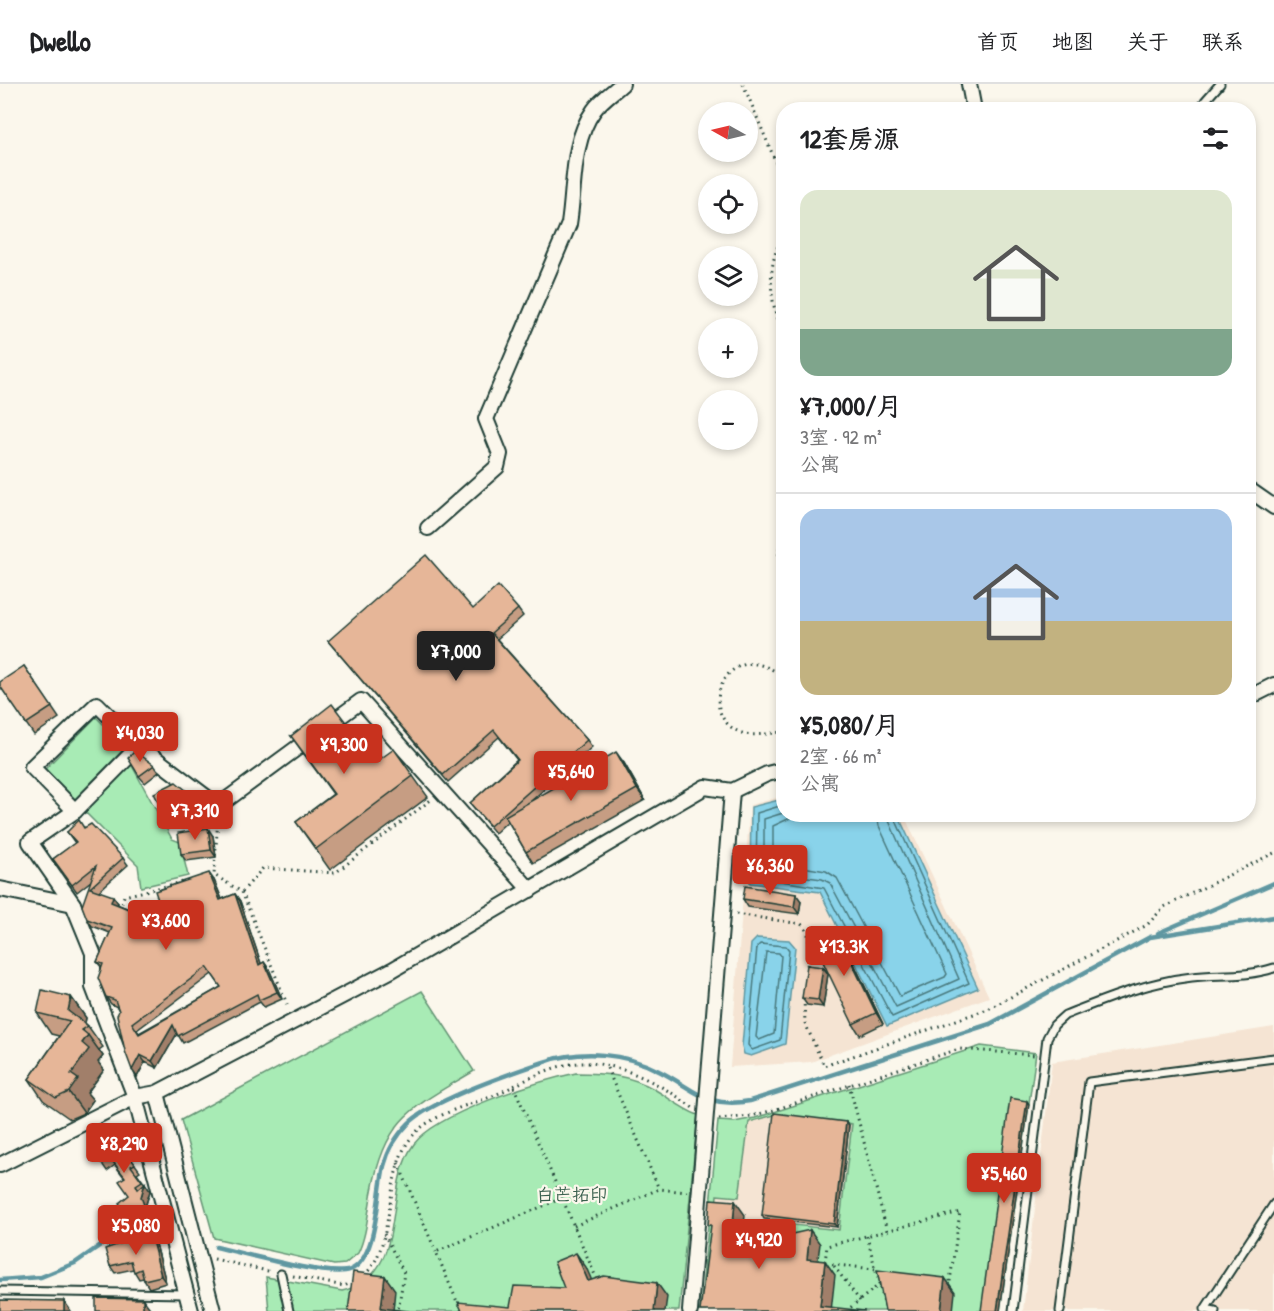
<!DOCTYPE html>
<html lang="zh">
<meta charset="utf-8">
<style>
body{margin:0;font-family:"Patrick Hand","LXGW WenKai TC",sans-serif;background:#f2f2f2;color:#202124;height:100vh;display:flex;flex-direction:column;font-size:22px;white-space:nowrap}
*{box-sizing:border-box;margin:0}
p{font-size:20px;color:#757577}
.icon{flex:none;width:33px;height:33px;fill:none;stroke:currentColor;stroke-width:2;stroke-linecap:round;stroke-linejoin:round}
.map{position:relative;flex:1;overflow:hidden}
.side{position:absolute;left:776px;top:18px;width:480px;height:720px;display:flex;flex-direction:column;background:#fff;border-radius:24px;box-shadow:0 3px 9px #0003}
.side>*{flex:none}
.needle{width:39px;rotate:278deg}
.controls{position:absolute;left:698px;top:18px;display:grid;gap:12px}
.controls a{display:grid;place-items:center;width:60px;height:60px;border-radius:50%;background:#fff;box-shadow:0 3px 9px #0003;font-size:30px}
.price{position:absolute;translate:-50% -51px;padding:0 14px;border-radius:6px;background:#c8321e;color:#fff;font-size:20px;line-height:39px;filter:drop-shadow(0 2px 3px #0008)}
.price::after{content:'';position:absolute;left:50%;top:36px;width:18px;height:14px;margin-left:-9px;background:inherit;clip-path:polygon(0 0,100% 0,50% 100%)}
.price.current{background:#222;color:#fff}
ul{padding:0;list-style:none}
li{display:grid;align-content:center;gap:12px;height:318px;padding:0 24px}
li+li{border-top:2px solid #e0e0e0}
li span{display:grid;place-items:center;height:186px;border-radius:18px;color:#555}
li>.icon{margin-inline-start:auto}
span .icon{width:108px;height:108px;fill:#fffc;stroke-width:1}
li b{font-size:26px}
h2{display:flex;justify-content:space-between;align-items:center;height:72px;padding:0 24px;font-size:26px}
header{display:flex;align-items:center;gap:36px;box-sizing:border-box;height:84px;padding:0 30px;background:#fff;border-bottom:2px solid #e0e0e0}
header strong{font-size:28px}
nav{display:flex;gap:33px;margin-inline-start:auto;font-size:21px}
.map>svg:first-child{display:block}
</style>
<header>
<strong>Dwello</strong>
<nav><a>首页</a><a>地图</a><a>关于</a><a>联系</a></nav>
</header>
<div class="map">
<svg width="1274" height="1227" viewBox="0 0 1274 1227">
<rect width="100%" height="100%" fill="#fbf7ec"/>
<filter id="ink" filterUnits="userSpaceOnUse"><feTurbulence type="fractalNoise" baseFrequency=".0167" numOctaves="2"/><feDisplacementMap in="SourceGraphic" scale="12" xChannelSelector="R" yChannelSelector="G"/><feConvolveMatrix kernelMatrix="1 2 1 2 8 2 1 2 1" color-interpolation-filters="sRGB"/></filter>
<g filter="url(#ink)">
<!-- built -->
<g fill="#f5e4d3">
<path d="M783,712V730L904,731L989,913L811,978L730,983L750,721Z"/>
<path d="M1274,943V1227H1023L1052,978Z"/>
<path d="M778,1030L852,1040L839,1146L755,1227H707L717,1111L739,1113L749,1038Z"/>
</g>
<!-- green -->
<g fill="#a8ebb5" stroke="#649474" stroke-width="1.5">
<path d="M96,633L126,663L75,715L45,685Z"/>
<path d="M131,680L172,755L180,758L188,792L141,803L138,781L83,726Z"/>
<path d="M422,907L474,987C414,1023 385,1033 372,1107C368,1126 367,1151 358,1169L345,1180L334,1181L214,1154L181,1036Z"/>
<path d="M981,962L1036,969L1000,1227H755L766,1138L839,1146L852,1040L778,1030L749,1038L739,1113L717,1111L707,1227H700L718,1037L734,1038L755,1034Z"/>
<path d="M576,989C603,989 630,991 654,1005C668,1013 682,1025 698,1031L679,1227H269L266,1193L342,1207C411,1191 381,1105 414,1060C437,1029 538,997 576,989Z"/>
</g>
<!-- water -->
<g fill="#89d3ea" stroke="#5f97a1" stroke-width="1.5">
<path d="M783,715V730L898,731L978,904L887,942L820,808L750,799L751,723Z"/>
<path d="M757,854L789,856L795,863L785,960L751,972L744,970L742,962L751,860Z"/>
</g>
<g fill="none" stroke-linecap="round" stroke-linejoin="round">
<!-- shore -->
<g stroke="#49797d" stroke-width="1.5">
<path d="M783,721L757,729L756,793L824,804L892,933L969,899L893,730"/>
<path d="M783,729L764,735V787L822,795L830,799L896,923L959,895L886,730"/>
<path d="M799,730L773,742V778L826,787L837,794L900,912L945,893L947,890L879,742L877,730"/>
<path d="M760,860L786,862L789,866L780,956L752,966L748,961L757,863Z"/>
<path d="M766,868L779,869L781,872L774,950L759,956L756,953Z"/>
</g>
<!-- stream -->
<g stroke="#5f97a1" stroke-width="4.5">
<path d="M1158,849L1274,799"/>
<path d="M216,1163C243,1169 329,1194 350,1186C378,1175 377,1109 384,1082C388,1066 397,1051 409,1039C432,1016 511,989 544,978C582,965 625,969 659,987C695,1005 706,1025 750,1017L990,940L1150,853L1274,833"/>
<path d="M0,1196L41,1193L75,1179L105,1158L153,1150"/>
</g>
<!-- service casing -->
<g stroke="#1f3d34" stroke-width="11">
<g id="service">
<path d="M1201,26L1205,17L1220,0"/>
<path d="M281,1190L289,1227"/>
<path d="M0,1207L186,1210"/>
<path d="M1013,1227L1047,954L1054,941L1065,931C1106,915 1147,898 1192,893C1220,890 1247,893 1274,884"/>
<path d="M1060,1227L1089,998L1274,974"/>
<path d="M1215,1227L1205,1225L1274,1120"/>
</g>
</g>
<!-- minor casing -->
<g stroke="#1f3d34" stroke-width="18">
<g id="minor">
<path d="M969,0L974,26"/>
<path d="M1248,405L1274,423"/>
<path d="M428,444L497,383L500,370L486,335L569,140C575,102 571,58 594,26C601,16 613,8 622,0"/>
<path d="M1248,614L1274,601"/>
<path d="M327,642L361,617L530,806"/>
<path d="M139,662L75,727L30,758L73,820L93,869V903L135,1013L191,1227"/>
<path d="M75,727L32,683L97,620L139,662L218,722L312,653"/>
<path d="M0,805L73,820"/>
<path d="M157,1009L213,1227"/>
<path d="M0,1081L135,1013L157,1009L392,886L705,703L732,707L767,690L783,686"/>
<path d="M690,1227L732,707"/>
</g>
</g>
<!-- path -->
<g stroke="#1f3d34" stroke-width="3" stroke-dasharray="1.5 4.5" stroke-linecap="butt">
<path d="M743,0L777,81L783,88"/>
<path d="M783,152C766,181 769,219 783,248"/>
<path d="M783,446C777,468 777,485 783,507"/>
<path d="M783,593C728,548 692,631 742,649C754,653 770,649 783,648"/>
<path d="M218,734L214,791L242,808L289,925"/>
<path d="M242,808L263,784L335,789L432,715"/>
<path d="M120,825L124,812L183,798"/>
<path d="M736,830L801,840C814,851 808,869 807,884"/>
<path d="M804,915L805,939L824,982L988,925L1147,841L1164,823L1274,769"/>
<path d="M607,984L659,1105"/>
<path d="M849,1000L887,1147"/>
<path d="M514,1003L562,1114"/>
<path d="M719,1035L751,1032L774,1026L959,965L1034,971"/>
<path d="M398,1079L436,1168"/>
<path d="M574,1142L659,1105L687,1108"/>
<path d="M384,1150L404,1189L398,1227"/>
<path d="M867,1152L886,1227"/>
<path d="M214,1175L272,1188"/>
<path d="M825,1178L827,1162L960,1128L949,1204"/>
<path d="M826,1180L875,1185"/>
<path d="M834,1182L860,1217"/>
<path d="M364,1191C393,1168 386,1097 405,1063C411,1052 420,1043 431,1037C449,1026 471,1020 490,1013C522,1000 553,977 589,979C625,981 665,1002 693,1024"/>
<path d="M293,1192L344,1202L353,1198"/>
<path d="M461,1227L436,1168L562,1114L598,1198"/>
<path d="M846,1227L879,1201L884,1202"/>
</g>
<!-- service -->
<use href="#service" stroke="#fbf7ec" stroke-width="7"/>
<!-- minor -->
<use href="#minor" stroke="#fbf7ec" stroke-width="14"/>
</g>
<!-- wall -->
<g fill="#c69d83" stroke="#1f3d34" stroke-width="1.5" fill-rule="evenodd">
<path d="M473,525H518L523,532L497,555L587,656L592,663L531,717L624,679L645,716L533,779L526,768L508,737L495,749L470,719L517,676L499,653L448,698L334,564L328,557Z"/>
<path d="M24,582L59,634L34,651L0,602Z"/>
<path d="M291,652L376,678L413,692L428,713L330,786L296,738L333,710Z"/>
<path d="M154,681L159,688L145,699L139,692Z"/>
<path d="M187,707L192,714L200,730L172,743L167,736Z"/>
<path d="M84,743L123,774L128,781L99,807L118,819L117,820L151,834L214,796L222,815L235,810L240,817L261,880L264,878L269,885L282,915L264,923L260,918L183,959L177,949L157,984L145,978L137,993L119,927L117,923L111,920L106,913L102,884L97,878L110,849L92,842L87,835L91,797L77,808L53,775L75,759L67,748ZM212,890L221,903L139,949L137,946Z"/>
<path d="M213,752L216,773L186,777L181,770Z"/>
<path d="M743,815L801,817L799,830L748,823Z"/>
<path d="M843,857L883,940L860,951L853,940Z"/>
<path d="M823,883L828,890L823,923L807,921L802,914Z"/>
<path d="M71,913L86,934L85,939L88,942L103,963L99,966L103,972L98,978L104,986L87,1009L93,1016L84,1029L70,1035L43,1016L29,995L59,952L51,950L37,929Z"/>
<path d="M846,1038L849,1041L837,1143L764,1135L762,1131Z"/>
<path d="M115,1053L140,1087L137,1089L150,1107L146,1120L152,1136L149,1137L142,1128L139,1133L131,1137L126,1129L129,1111L124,1093L115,1081L107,1087L94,1068Z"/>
<path d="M150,1149L155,1156L166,1199L149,1204L144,1196L143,1194L139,1195L133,1185L115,1189L110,1182Z"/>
</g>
<!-- shaded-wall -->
<g fill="#a17f6a" stroke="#1f3d34" stroke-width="1.5">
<path d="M616,668L624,679L645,716L637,705Z"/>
<path d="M187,707L192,714L200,730L195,722Z"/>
<path d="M208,744L213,752L216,773L211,766Z"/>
<path d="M209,789L214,796L225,823L220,816Z"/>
<path d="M235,810L240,817L264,888L259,881Z"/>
<path d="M796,810L801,817L799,830L794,823Z"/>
<path d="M113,812L118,819L116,825L111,818Z"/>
<path d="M836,846L843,857L883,940L876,929Z"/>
<path d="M264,878L269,885L282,915L277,908Z"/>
<path d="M823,883L828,890L823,923L818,916Z"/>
<path d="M71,913L86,934L83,948L68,927Z"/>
<path d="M173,941L178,948L157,984L152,977Z"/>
<path d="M88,951L103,972L98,978L104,986L87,1009L93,1016L84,1029L69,1008L71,990L82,959Z"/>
<path d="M140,971L145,978L137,993L132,986Z"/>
<path d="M1027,1017L1029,1020L1000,1227H997Z"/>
<path d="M846,1038L849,1041L837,1143L834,1140Z"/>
<path d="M145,1099L150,1107L146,1120L152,1136L147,1129L136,1101L142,1110Z"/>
<path d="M735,1117L745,1131L743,1156L749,1165L738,1162L732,1151Z"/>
<path d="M137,1121L142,1128L139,1133L134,1126Z"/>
<path d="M810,1146L820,1160L816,1189L807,1175Z"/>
<path d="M150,1149L155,1156L166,1199L161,1192Z"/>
<path d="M576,1169L586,1183L598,1211L588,1197Z"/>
<path d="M825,1177L835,1191L831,1227L820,1222Z"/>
<path d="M385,1192L395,1206L393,1227L381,1224Z"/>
<path d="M945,1194L955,1208L953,1227H941Z"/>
<path d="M657,1199L667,1213L665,1227H654Z"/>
<path d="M143,1215L152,1227H143Z"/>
<path d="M64,1217L71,1227H64Z"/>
</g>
<!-- building -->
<g fill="#e6b698" stroke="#1f3d34" stroke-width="1.5" fill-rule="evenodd">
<path d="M426,471L473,525L498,502L518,525L491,549L587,656L490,742L470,719L518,676L494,646L443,691L328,557Z"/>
<path d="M24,582L52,623L26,640L0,602V598Z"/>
<path d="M332,620L376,678L394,665L413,692L316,765L296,738L334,710L291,652Z"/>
<path d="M135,667L154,681L139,692L128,674Z"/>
<path d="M616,668L637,705L526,768L505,732Z"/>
<path d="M176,698L187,707L195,722L167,736L154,709Z"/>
<path d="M79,736L84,744L91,740L123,774L90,804L113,812L111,818L151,834L159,819L155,807L209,789L220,816L235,810L259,881L264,878L277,908L259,916L257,910L178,952L173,941L152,977L140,971L132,986L125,967L117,931L119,927L115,916L106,913L98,894L103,880L97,878L112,844L87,835L82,822L96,782L72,801L53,775L76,758L67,748ZM207,883L221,903L139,950L132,939Z"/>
<path d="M208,744L211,766L181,770L178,749Z"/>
<path d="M745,802L796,810L794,823L743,815Z"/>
<path d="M836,846L876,929L853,940L813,857Z"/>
<path d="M807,881L823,883L818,916L802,914Z"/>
<path d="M42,906L71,913L68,927L88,942L82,946L88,951L82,959L89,965L71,990L78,995L69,1008L56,1014L29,995L70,937L37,929Z"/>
<path d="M1010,1014L1027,1017L997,1227H981Z"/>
<path d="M774,1029L846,1038L834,1140L762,1131Z"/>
<path d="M115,1053L135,1080L131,1082L142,1097L136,1101L138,1105L145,1099L141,1113L147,1129L144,1130L137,1121L134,1126L126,1129L119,1119L129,1111L119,1097L125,1093L110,1074L102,1080L94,1068Z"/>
<path d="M710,1115L735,1117L732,1151H739L738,1162L810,1146L807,1175L825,1177L820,1222L865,1227H700L711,1141H708Z"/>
<path d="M150,1149L161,1192L144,1196L141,1185L134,1188L131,1177L110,1182L105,1165Z"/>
<path d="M576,1169L588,1197L604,1192L657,1199L654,1227H656H462L458,1218L510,1223L514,1202L564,1204L554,1178Z"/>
<path d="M877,1186L945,1194L941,1227H885Z"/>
<path d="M353,1188L385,1192L381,1224L409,1227H348Z"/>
<path d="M96,1214L143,1215V1227H96Z"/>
<path d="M0,1216L64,1217V1227H0Z"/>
</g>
</g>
<g text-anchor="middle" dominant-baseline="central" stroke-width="4.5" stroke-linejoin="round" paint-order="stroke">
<!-- park labels -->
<g font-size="18" fill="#3a604e" stroke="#fbf7ec">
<text x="572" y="1110">白芒拓印</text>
</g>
</g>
</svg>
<div class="controls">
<a><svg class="needle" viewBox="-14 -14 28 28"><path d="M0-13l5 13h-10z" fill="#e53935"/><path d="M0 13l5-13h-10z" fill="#757577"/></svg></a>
<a><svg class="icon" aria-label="locate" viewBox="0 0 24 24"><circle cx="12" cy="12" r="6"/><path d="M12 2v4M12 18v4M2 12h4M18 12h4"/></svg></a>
<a><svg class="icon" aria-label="layers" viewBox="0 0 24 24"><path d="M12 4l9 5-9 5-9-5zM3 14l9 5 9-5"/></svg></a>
<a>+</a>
<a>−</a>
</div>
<b class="price current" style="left:456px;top:598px">¥7,000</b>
<b class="price" style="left:140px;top:679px">¥4,030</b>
<b class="price" style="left:344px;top:691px">¥9,300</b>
<b class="price" style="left:571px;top:718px">¥5,640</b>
<b class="price" style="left:195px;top:757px">¥7,310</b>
<b class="price" style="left:770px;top:812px">¥6,360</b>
<b class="price" style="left:166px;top:867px">¥3,600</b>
<b class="price" style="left:844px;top:893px">¥13.3K</b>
<b class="price" style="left:124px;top:1090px">¥8,290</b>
<b class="price" style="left:1004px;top:1120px">¥5,460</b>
<b class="price" style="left:136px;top:1172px">¥5,080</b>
<b class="price" style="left:759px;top:1186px">¥4,920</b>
<section class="side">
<h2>12套房源<svg class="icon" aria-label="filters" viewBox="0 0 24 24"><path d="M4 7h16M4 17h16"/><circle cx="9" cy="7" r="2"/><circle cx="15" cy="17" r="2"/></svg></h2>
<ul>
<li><span style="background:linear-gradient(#dfe7d0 75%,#7fa58c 0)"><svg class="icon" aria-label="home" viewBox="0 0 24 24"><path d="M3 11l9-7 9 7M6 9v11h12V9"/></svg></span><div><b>¥7,000/月</b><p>3室 · 92 m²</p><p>公寓</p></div></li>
<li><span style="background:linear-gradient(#a9c7e8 60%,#c2b280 0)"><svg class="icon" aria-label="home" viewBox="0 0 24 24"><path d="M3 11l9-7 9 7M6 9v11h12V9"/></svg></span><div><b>¥5,080/月</b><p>2室 · 66 m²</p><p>公寓</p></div></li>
</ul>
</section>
</div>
